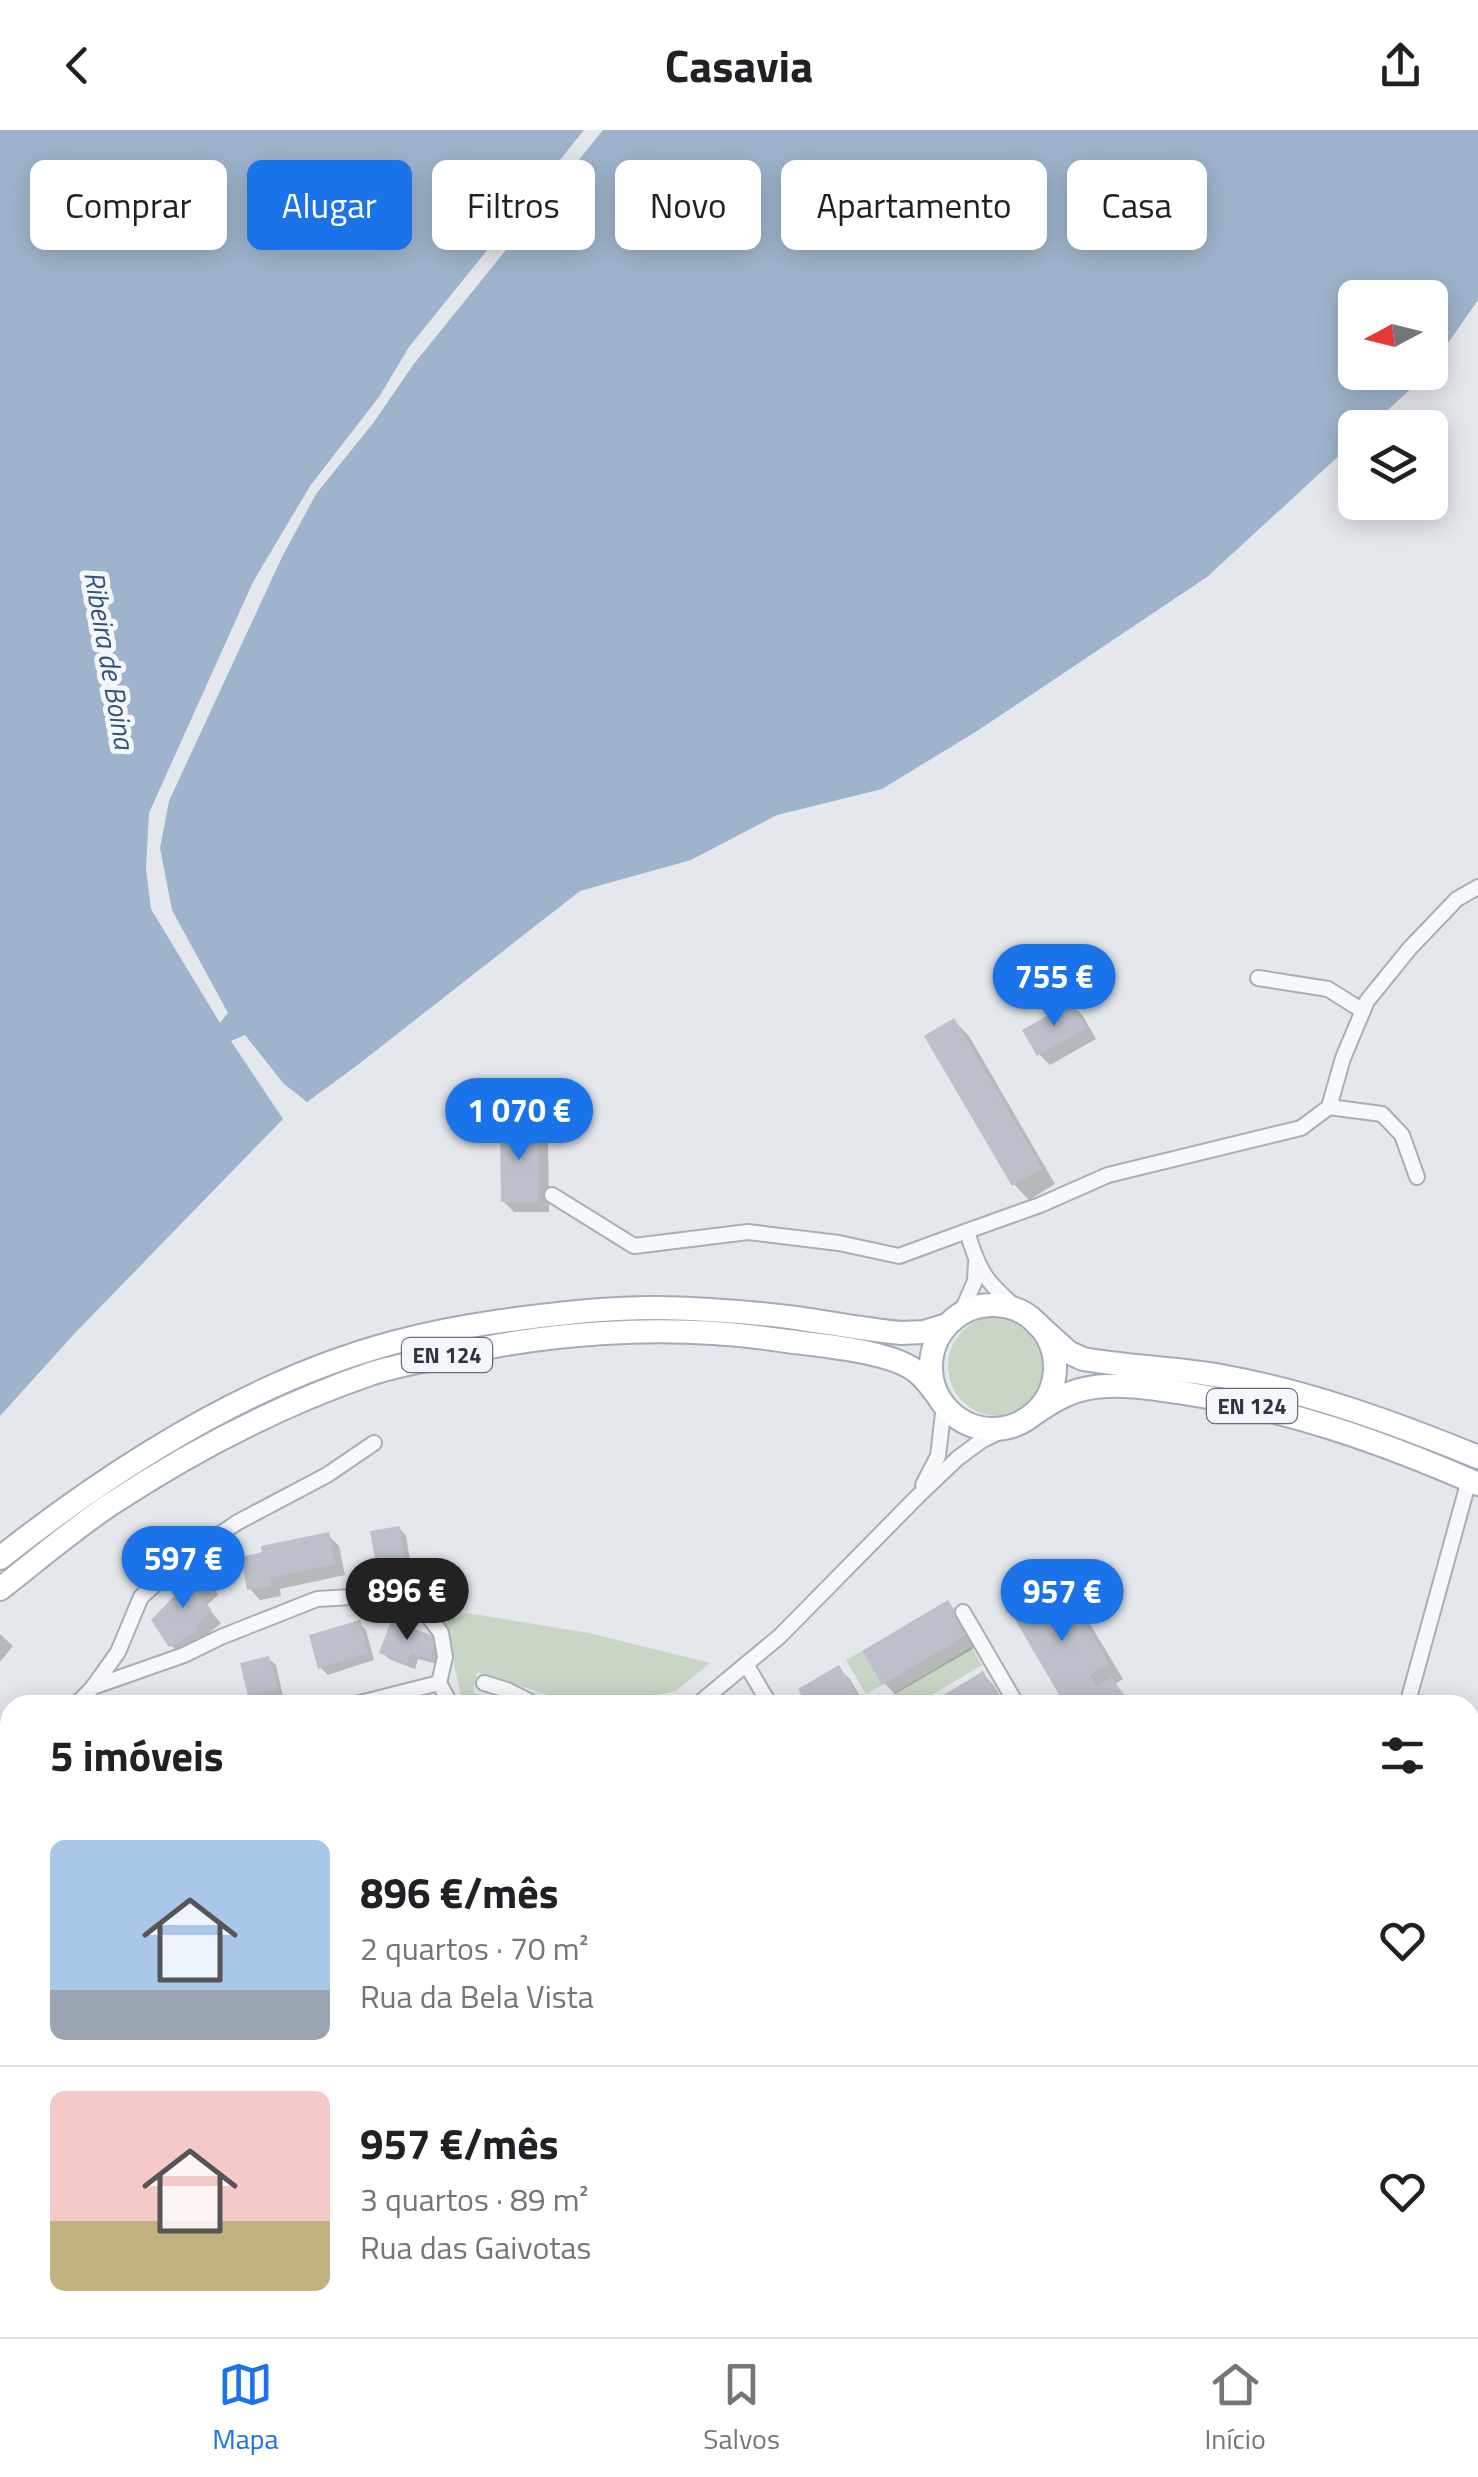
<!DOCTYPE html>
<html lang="pt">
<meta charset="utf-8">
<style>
body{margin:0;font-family:"Titillium Web",sans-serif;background:#f6f6f6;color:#202124;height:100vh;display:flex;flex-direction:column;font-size:38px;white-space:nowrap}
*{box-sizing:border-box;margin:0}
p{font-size:32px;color:#757577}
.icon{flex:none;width:55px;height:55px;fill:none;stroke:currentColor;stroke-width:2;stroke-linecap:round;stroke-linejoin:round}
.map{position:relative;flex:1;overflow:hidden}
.drawer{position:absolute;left:0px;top:1565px;width:1480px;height:642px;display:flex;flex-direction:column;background:#fff;border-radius:30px 30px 0 0;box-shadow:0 5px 25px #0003}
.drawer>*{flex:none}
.hud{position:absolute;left:30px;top:30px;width:1420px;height:90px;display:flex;gap:20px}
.needle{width:65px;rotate:263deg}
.controls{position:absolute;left:1338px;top:150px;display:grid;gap:20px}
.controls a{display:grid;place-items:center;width:110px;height:110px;border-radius:15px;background:#fff;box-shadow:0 5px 25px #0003;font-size:50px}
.price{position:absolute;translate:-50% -85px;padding:0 22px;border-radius:35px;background:#1a73e8;color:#fff;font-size:32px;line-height:65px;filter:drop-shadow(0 2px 5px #0008)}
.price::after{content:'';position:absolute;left:50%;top:60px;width:30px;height:22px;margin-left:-15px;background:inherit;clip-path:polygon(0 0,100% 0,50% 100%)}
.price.current{background:#222;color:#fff}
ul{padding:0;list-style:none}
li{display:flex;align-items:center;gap:30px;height:250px;padding:0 50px}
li+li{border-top:2px solid #e0e0e0}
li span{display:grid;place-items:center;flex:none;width:280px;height:200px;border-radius:15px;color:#555}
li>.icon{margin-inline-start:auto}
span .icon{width:120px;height:120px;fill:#fffc;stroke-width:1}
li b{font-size:42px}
h2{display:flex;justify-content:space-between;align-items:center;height:120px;padding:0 50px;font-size:42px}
.pill{padding:0 35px;border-radius:15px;background:#fff;box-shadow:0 5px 25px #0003;font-size:35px;line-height:90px}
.pill.current{background:#1a73e8;color:#fff}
header{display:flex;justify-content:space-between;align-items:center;height:130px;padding:0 50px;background:#fff;font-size:45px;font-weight:700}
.tabs{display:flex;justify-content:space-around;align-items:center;height:140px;border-top:2px solid #e0e0e0;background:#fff;font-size:28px;color:#757577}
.tabs a{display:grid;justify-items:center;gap:5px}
.tabs .current{color:#1a73e8}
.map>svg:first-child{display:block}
</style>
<header><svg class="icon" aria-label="back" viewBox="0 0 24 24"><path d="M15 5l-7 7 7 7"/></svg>Casavia<svg class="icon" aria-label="share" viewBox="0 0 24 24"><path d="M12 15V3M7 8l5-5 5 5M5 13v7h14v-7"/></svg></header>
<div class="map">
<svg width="1478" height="2207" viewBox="0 0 1478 2207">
<rect width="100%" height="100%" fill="#e4e7ec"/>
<!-- green -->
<g fill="#c9d6c5">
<circle cx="998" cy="1236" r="50"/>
<path d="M467,1483L589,1503L710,1533L676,1561L648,1567L639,1575H561L545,1564L477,1542L473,1562L506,1575H463L445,1492Z"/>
<path d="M971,1517L982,1535L933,1564L938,1575H875Z"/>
<path d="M862,1521L882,1555L866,1564L846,1530Z"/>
</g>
<!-- water -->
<path fill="#9fb4cc" d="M0,0H584L409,217L379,267L310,356L253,452L149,683L146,739L151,779L220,893L228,883L172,780L160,718L169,671L282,427L316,364L374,292L413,235L603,0H1478V170L1430,239V168H1355V242L1428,243L1425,246L1369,297L1355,298V311L1207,447L977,601L882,659L777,685L691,730L580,761L355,937L307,972L284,954L245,905L231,911L283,989L75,1203L0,1286Z"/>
<!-- shadow -->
<g fill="#0003">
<path d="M1072,875L1083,886L1096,909L1050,935L1039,924Z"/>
<path d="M954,891L969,906L1055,1054L1029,1070L1014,1054Z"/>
<path d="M537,997L548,1008L549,1082H514L503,1071Z"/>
<path d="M399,1398L406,1406L411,1436L385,1440L378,1433Z"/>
<path d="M328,1405L339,1416L345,1445L280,1459L281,1466L260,1470L249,1458Z"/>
<path d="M201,1441L212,1453L218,1465L206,1476L221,1493L182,1527L171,1515Z"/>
<path d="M1040,1448L1059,1468L1066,1463L1081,1479L1123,1549L1115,1554L1133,1575H1068Z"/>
<path d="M948,1473L959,1484L978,1516L895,1564L884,1553Z"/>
<path d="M359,1493L366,1500L374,1530L328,1545L321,1538Z"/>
<path d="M0,1504L13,1516L0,1532Z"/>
<path d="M435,1509L442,1516L437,1534L418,1529L415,1539L389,1529L382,1522Z"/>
<path d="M268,1528L276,1535L283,1566L257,1572L250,1565Z"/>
<path d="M838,1538L850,1549L865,1575H810Z"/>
<path d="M983,1544L994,1556L1005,1575H950Z"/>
<path d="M194,1566L202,1575H184Z"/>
<path d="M10,1610V1624L3,1614Z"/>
<path d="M457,2198H491L493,2207H461Z"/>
<path d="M542,2198H576L560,2207H549Z"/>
<path d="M671,2198H711L716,2207H682L679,2200L675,2202Z"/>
<path d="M804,2198H929L912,2207H807L802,2199Z"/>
<path d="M1080,2198H1128L1133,2207H1086Z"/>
<path d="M951,2200L957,2207H940Z"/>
</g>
<!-- building -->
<g fill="#bbc0ca">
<path d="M1072,872L1086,898L1037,926L1022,900Z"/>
<path d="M954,888L1042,1038L1012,1056L924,906Z"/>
<path d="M500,994H538V1072H501Z"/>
<path d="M400,1396L405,1430L376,1434L370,1401Z"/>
<path d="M329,1402L336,1434L270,1448L271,1456L247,1460L241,1427L262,1422L261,1416Z"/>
<path d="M202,1439L208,1453L197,1464L212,1480L195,1497L199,1501L169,1517L151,1490L189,1451L187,1441Z"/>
<path d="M1041,1444L1054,1467L1066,1460L1109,1534L1090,1545L1097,1556L1112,1547L1129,1575H1065L1002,1467Z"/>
<path d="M948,1470L968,1504L882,1555L862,1521Z"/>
<path d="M360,1490L368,1523L318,1539L309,1505Z"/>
<path d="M391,1491L437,1507L430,1529L411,1523L407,1533L379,1523Z"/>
<path d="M269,1526L278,1559L248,1566L240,1533Z"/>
<path d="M839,1535L863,1575H807L798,1559Z"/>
<path d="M983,1541L1003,1575H948L942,1566Z"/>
<path d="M407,1567L429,1574V1575H388L387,1572Z"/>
<path d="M0,1746L10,1759V1796L0,1783Z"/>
<path d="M10,1804V1831L0,1818V1811Z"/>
<path d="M455,2198H484L487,2207H459Z"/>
<path d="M611,2198H626L631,2207H593Z"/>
<path d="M683,2198H710L715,2207H680L676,2201Z"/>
<path d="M741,2198H774L777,2204L772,2207H743L739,2199Z"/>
<path d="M798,2198H887L870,2207H804Z"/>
<path d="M996,2198H1041L1047,2207H1001Z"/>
<path d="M1077,2198H1123L1128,2207H1083Z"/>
</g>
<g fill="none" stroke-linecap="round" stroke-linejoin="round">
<!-- minor casing -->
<g stroke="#a9aeb7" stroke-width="18">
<g id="minor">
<path d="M1258,848L1328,859L1363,881"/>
<path d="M1329,977L1382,984L1402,1005L1417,1047"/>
<path d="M552,1065L634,1116L748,1102L839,1113L899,1126L967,1101"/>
<path d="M1020,1181C987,1153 979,1143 967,1101L1040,1075L1108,1045L1301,998L1329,977L1343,928L1367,871L1410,818L1457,769L1478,757"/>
<path d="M961,1183L975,1151L976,1133"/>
<path d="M923,1355L938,1326L944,1275"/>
<path d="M963,1482L1017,1575"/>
<path d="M746,1534L770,1575"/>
<path d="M484,1553L507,1560L537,1575"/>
<path d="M93,1557L184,1525L221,1507L317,1469L369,1466L423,1479L441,1503L445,1527L439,1553L451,1575"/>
<path d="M76,1575L93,1557L118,1522L141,1467L186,1427L238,1392L327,1345L374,1313"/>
<path d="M352,1575L439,1553"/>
<path d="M697,1575L780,1506L918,1366L958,1328L981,1311L1011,1296"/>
<path d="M1407,1575L1469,1350"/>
<path d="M10,1645L3,1653L10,1683"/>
<path d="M0,1832L10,1842"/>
<path d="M509,2198L513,2207"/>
<path d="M642,2198L647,2207"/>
<path d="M788,2198L793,2207"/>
<path d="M1043,2198L1049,2207"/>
<path d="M1159,2198L1164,2207"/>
<path d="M575,2207L592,2198"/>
<path d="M899,2207L916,2198"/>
</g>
</g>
<!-- primary casing -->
<g stroke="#a3abb8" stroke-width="26">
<g id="primary">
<circle cx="993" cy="1237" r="62"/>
<path d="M1037,1194L1068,1222L1083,1229C1129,1237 1175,1238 1221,1246C1310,1262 1395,1293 1478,1327"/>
<path d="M1023,1291C1042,1279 1061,1264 1084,1259C1115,1252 1152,1258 1184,1263C1290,1280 1380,1311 1478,1354"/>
<path d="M0,1428C119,1334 263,1243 412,1208C448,1199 486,1193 524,1188C569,1182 614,1177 660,1178C705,1179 751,1182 796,1188C831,1193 866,1200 901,1203L924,1202L947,1195"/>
<path d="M0,1459C36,1431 71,1401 108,1376C191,1321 279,1275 373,1243C392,1237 412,1233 432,1229C544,1202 665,1193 779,1210C814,1215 893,1220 918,1243C926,1249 932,1259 938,1266"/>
</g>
</g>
<!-- minor -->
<use href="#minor" stroke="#f7f8fa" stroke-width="14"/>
<!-- primary -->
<use href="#primary" stroke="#fff" stroke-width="22"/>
</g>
<g text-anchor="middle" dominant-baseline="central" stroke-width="10" stroke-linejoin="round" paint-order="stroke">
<!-- shield labels -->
<g fill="#f4f6f9" stroke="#676e7b" stroke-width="2.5">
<rect x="402" y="1208" width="90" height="34" rx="8"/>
<rect x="1207" y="1259" width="90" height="34" rx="8"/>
</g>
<g font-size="22" font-weight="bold" fill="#2b3445">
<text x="447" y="1225">EN 124</text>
<text x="1252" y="1276">EN 124</text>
</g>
<!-- water labels -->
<g font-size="28" font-style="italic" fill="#34527a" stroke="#f4f6f9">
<text transform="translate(110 530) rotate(80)">Ribeira de Boina</text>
</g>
</g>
</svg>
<div class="controls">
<a><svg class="needle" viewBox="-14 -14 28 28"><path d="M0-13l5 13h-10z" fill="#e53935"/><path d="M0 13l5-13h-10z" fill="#757577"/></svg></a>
<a><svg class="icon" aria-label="layers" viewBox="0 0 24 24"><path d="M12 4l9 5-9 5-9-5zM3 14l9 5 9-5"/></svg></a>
</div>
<b class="price" style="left:1054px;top:899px">755 €</b>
<b class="price" style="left:519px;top:1033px">1 070 €</b>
<b class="price" style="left:183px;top:1481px">597 €</b>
<b class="price current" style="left:407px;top:1513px">896 €</b>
<b class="price" style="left:1062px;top:1514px">957 €</b>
<div class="hud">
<a class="pill">Comprar</a>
<a class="pill current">Alugar</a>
<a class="pill">Filtros</a>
<a class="pill">Novo</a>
<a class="pill">Apartamento</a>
<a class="pill">Casa</a>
</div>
<section class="drawer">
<h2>5 imóveis<svg class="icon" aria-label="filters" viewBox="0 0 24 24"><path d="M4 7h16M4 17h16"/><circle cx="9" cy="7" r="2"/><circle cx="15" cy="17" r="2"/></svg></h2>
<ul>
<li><span style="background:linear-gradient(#a9c7e8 75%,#9aa5b1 0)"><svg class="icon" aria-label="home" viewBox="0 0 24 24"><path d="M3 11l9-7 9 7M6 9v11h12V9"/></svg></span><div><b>896 €/mês</b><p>2 quartos · 70 m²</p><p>Rua da Bela Vista</p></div><svg class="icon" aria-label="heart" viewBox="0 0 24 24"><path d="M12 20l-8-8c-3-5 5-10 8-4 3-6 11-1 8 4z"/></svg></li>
<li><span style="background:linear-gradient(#f6c9c9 65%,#c2b280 0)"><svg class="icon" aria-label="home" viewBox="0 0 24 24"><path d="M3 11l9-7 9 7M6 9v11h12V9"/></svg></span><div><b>957 €/mês</b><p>3 quartos · 89 m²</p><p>Rua das Gaivotas</p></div><svg class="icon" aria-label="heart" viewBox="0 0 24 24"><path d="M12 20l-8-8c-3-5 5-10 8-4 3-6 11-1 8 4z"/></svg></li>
</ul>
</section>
</div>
<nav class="tabs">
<a class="current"><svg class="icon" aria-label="map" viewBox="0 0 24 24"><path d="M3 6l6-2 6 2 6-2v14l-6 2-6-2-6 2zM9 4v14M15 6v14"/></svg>Mapa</a>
<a><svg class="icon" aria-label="saved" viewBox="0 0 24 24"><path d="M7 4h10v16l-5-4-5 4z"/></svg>Salvos</a>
<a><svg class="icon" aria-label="home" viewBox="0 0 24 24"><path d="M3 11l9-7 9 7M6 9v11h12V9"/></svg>Início</a>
</nav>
